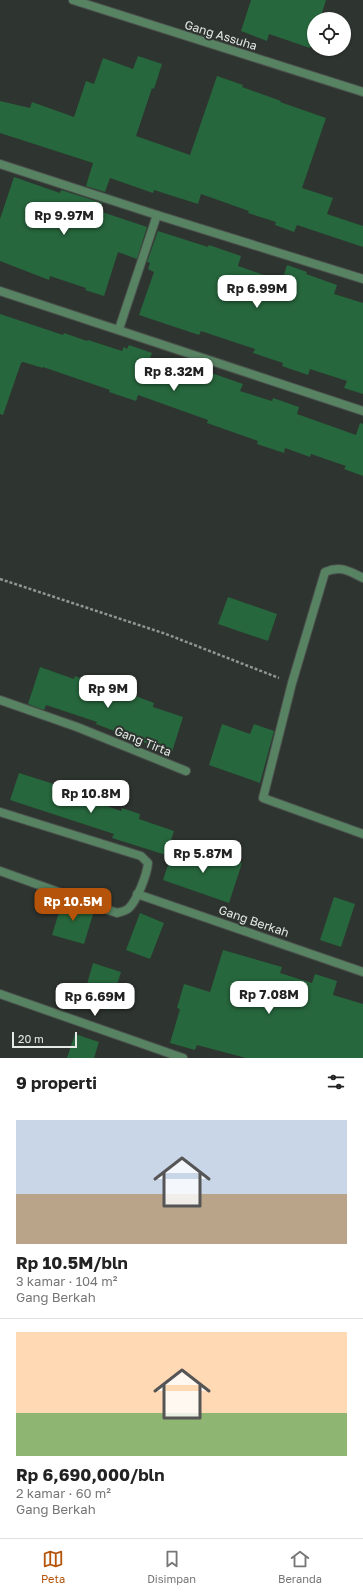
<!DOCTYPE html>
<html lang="id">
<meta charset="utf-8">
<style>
body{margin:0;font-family:"Golos Text",sans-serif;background:#f6f6f6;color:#222;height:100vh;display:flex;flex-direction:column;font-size:15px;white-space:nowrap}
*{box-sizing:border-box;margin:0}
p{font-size:13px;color:#767676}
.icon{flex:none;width:22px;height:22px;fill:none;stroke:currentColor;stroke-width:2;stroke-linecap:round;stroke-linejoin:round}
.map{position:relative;height:1058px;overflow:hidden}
.side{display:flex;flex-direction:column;background:#fff;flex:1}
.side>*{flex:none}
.fabs{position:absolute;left:307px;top:12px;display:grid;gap:8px}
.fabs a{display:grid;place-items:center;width:44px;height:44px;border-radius:50%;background:#fff;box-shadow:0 1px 3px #0004;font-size:20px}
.scale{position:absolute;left:12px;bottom:10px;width:65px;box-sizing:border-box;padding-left:4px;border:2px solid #e5eae6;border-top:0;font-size:11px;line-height:14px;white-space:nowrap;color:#e5eae6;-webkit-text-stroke:3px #2e342f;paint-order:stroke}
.price{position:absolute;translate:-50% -34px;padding:0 9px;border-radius:8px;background:#fff;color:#222;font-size:13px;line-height:26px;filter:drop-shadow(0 1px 2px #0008)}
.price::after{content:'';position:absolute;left:50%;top:24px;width:12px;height:9px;margin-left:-6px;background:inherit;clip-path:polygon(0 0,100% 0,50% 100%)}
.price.active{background:#b45309;color:#fff}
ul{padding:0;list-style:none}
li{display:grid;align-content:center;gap:8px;height:212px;padding:0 16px}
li+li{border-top:1px solid #e0e0e0}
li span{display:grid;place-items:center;height:124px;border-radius:0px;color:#555}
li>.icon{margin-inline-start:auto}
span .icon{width:72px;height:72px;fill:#fffc;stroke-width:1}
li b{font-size:17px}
h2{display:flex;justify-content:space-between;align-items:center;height:48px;padding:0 16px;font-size:17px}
.tabs{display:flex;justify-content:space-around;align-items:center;height:56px;border-top:1px solid #e0e0e0;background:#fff;font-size:11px;color:#767676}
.tabs a{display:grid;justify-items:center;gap:2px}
.tabs .active{color:#b45309}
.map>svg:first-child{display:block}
</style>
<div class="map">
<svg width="363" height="1058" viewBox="0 0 363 1058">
<rect width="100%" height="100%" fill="#2e342f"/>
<!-- building -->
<g fill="#27673d">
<path d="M251,0H326L320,19H314V36L310,48L269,34L267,41L241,31Z"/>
<path d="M138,56L162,64L154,89L152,88L136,136L190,155L217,76L243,85L242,87L281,101L280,102L326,118L302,188L333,198L327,214L363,226V247L297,225L294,232L275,225L276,222L248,213L249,211L201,194L198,204L154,190L153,193L110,178L105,192L86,186L93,163L0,133V101L30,108L32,102L74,117L86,81L94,84L103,58L133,69Z"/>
<path d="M14,177L60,193L61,190L102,203L99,211L147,227L137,259L118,252L104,296L85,290L86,288L50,276L49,280L0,261V219Z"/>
<path d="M158,231L208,247L209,245L241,256L238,266L282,281L287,265L307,272L306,274L337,285L334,294L363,303V394L344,388L347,381L310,369L308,375L282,366L283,363L253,353L255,349L201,331L199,335L139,315L154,272L148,269L150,263L147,262Z"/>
<path d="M0,314L63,335L64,333L87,341L88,340L122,351L124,347L127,349L129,345L152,353L148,364L190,379L194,367L243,384L240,391L272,401L273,398L299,407L297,414L356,435L360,423L363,424V476L344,469L346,466L311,454L310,457L285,448L284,453L257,444L258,441L207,423L208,420L138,395L136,401L109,392L110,390L43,367V368L23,362L21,363L3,415L0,414Z"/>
<path d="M228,597L277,614L268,641L218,624Z"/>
<path d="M40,667L74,679L75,676L108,688L109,686L154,703L153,707L183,717L171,755L150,748L151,745L96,724L97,722L46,705L44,710L28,704Z"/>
<path d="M222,724L250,734L254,724L274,731L260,783L209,765Z"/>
<path d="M19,773L76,791L75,795L121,811L122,808L140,814L139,819L174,831L166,855L112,838L114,834L10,800Z"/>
<path d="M174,847L222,863L223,857L242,863L229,903L163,880Z"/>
<path d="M334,897L355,904L341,947L320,940Z"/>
<path d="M63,899L94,911L84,944L52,935Z"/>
<path d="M140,913L164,923L150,959L126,950Z"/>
<path d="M223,950L282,967L280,973L312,983L315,974L337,981L333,995L363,1004V1058H246L197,1045L195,1050L170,1043L180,1009L177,1008L184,984L210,992Z"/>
<path d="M93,963L121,972L109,1010L82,1002Z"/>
<path d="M75,1034L99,1042L94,1058H67Z"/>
</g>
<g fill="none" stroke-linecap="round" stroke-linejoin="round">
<!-- street casing -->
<g stroke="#4b514c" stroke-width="10">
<g id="street">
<path d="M73,0L363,92"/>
<path d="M0,164L157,215L363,279"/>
<path d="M0,291L363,411"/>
<path d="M119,329L157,215"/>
<path d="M363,578C349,571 340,565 325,572L292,683L263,798L363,834"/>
<path d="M0,700L77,727L186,771"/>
<path d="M0,812L141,856L148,863C147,875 137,900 129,908C126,911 121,912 117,913L0,871"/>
<path d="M137,894L363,972"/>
<path d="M0,994L183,1058"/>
</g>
</g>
<!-- path -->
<path stroke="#919692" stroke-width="2.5" stroke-dasharray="3 2" stroke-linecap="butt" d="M0,579L166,634L279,678"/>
<!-- street -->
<use href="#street" stroke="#578363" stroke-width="8"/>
</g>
<g text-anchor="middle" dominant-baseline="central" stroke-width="4" stroke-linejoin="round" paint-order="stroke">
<!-- street labels -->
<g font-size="12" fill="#e5eae6" stroke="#2e342f">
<text transform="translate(221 35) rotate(17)">Gang Assuha</text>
<text transform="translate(143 741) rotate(22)">Gang Tirta</text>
<text transform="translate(254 921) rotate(19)">Gang Berkah</text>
</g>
</g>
</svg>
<div class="fabs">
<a><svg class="icon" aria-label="locate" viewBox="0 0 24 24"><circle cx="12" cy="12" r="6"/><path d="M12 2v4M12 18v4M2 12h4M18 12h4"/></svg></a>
</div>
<div class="scale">20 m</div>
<b class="price" style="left:64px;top:236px">Rp 9.97M</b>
<b class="price" style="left:257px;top:309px">Rp 6.99M</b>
<b class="price" style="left:174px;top:392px">Rp 8.32M</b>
<b class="price" style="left:108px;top:709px">Rp 9M</b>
<b class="price" style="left:91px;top:814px">Rp 10.8M</b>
<b class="price" style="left:203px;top:874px">Rp 5.87M</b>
<b class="price active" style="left:73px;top:922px">Rp 10.5M</b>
<b class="price" style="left:269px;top:1015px">Rp 7.08M</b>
<b class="price" style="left:95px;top:1017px">Rp 6.69M</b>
</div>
<section class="side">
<h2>9 properti<svg class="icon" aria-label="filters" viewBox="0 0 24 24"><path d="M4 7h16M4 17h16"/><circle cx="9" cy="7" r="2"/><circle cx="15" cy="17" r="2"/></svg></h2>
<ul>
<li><span style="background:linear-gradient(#c9d6e8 60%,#b9a48a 0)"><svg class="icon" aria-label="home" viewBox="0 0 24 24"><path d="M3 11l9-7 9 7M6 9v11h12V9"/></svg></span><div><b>Rp 10.5M/bln</b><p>3 kamar · 104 m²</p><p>Gang Berkah</p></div></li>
<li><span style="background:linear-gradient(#ffd9b3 65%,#8fb573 0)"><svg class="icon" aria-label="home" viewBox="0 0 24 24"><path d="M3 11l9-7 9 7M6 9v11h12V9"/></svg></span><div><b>Rp 6,690,000/bln</b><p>2 kamar · 60 m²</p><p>Gang Berkah</p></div></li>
</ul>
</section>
<nav class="tabs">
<a class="active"><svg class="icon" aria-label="map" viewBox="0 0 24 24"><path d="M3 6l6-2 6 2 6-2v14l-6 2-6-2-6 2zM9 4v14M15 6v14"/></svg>Peta</a>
<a><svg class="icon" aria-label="saved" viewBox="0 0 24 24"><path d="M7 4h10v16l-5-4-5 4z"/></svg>Disimpan</a>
<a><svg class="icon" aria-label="home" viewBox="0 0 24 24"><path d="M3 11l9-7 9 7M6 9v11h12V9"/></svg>Beranda</a>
</nav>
